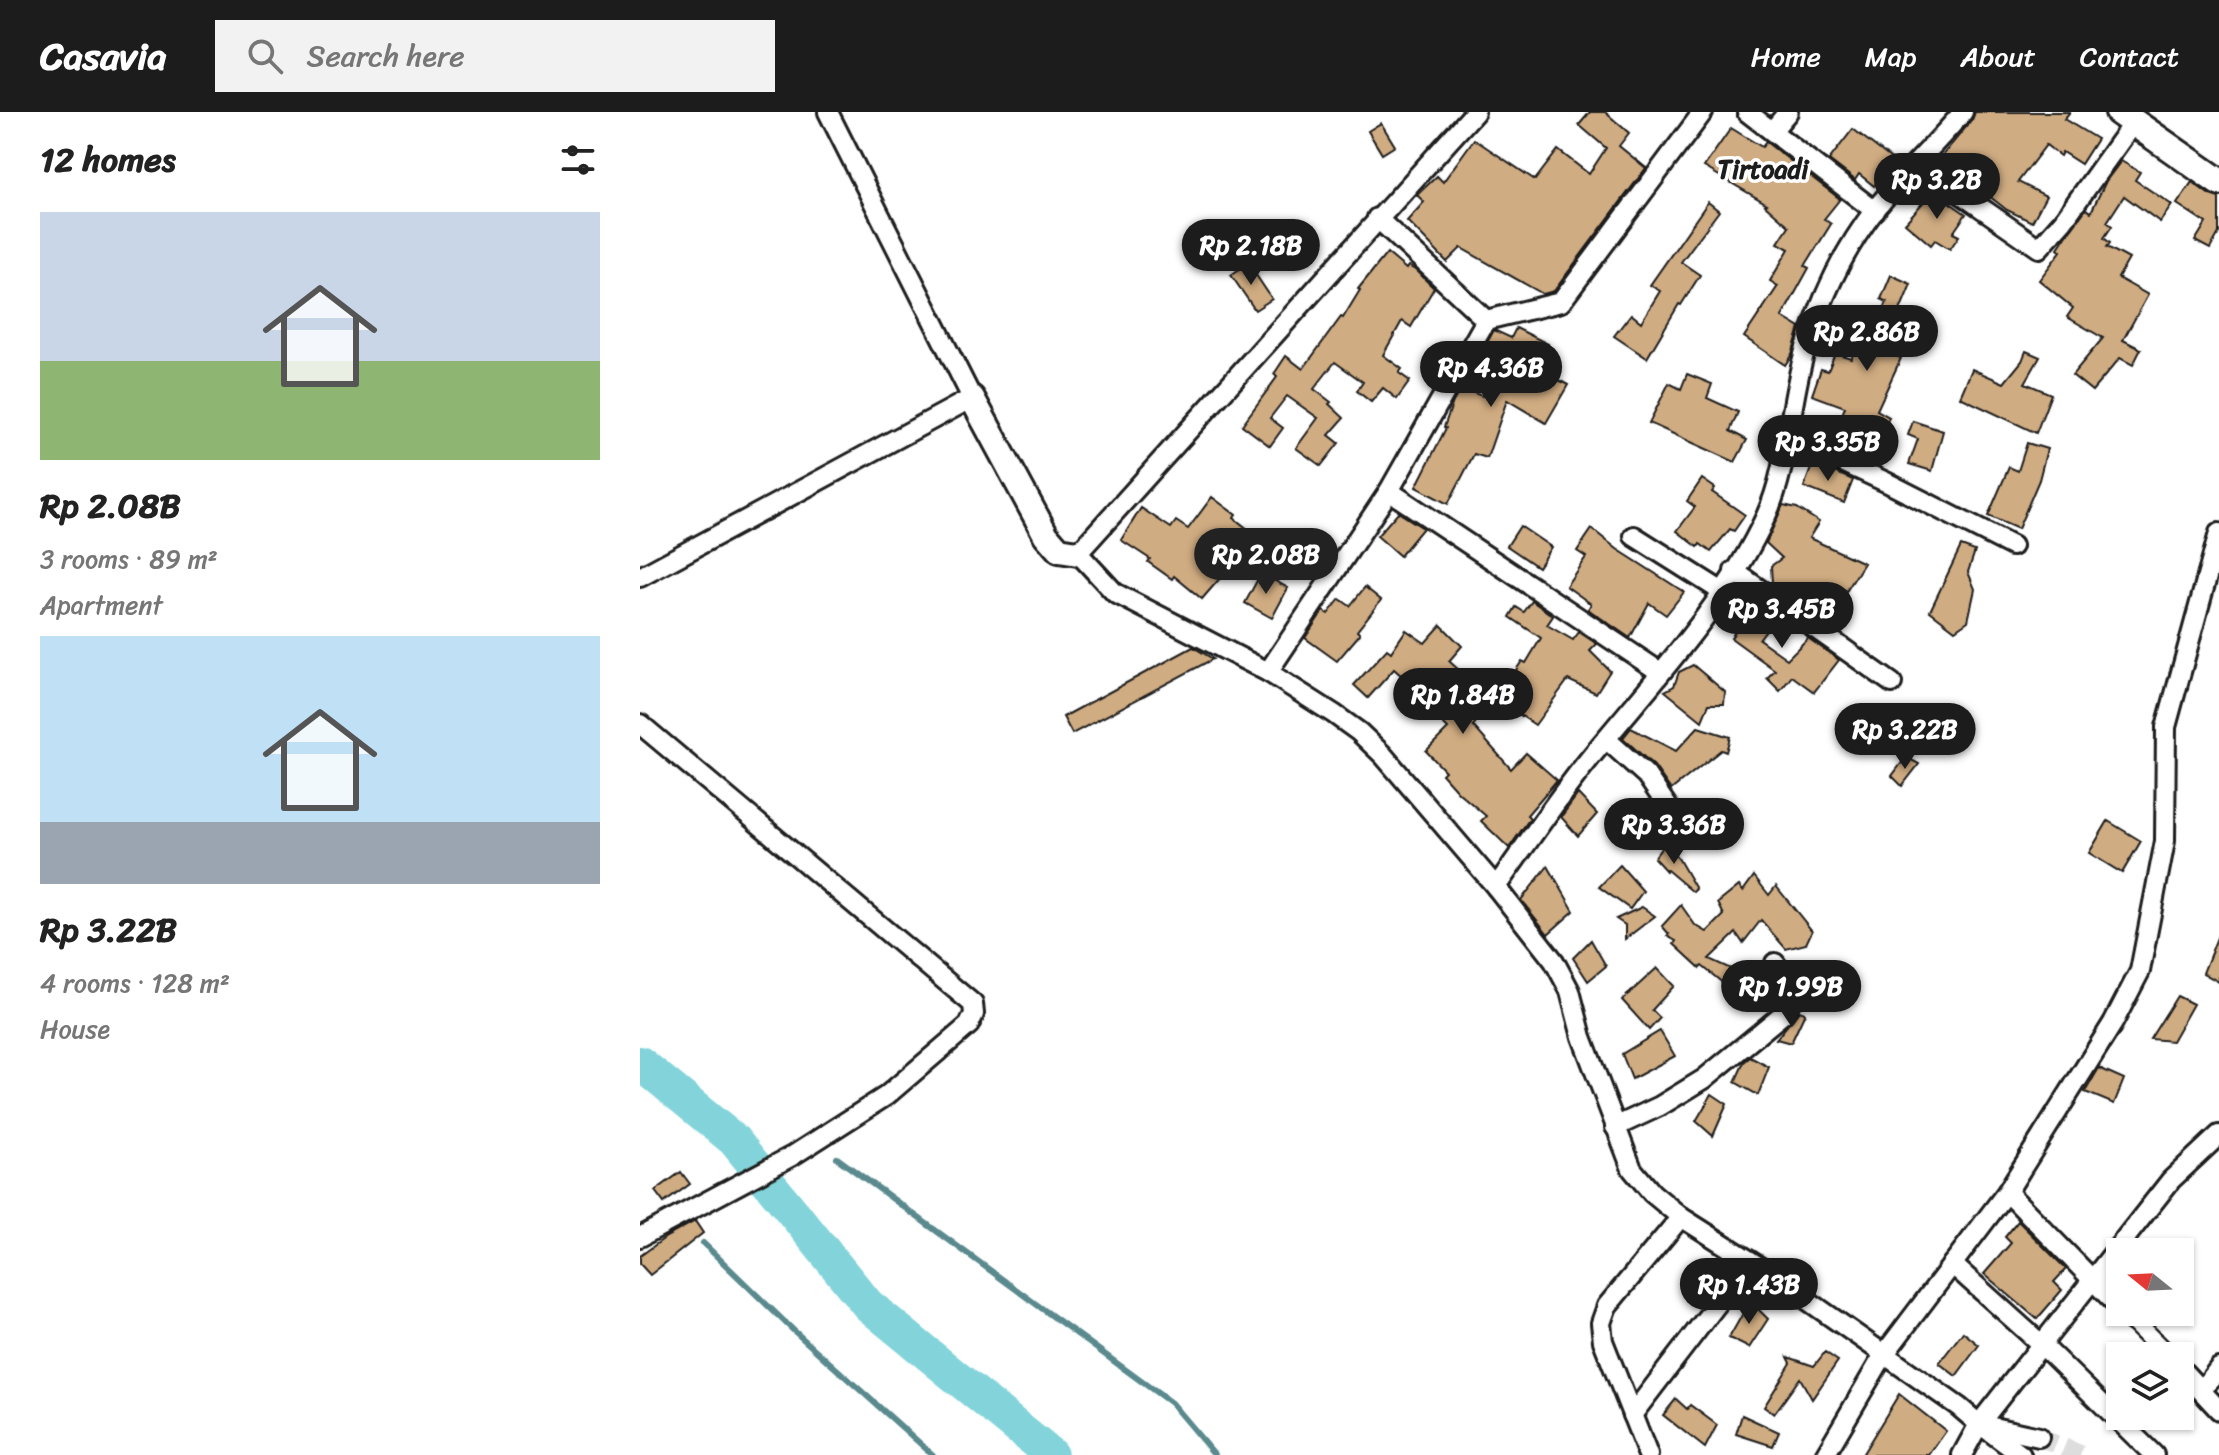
<!DOCTYPE html>
<meta charset="utf-8">
<style>
body{margin:0;font-family:Sriracha,sans-serif;background:#f2f2f2;color:#222;height:100vh;display:flex;flex-direction:column;font-size:30px;white-space:nowrap}
*{box-sizing:border-box;margin:0}
p{font-size:26px;color:#767676}
.icon{flex:none;width:44px;height:44px;fill:none;stroke:currentColor;stroke-width:2;stroke-linecap:round;stroke-linejoin:round}
.map{position:relative;flex:1;overflow:hidden}
.details{display:flex;flex-direction:column;background:#fff;width:640px}
.details>*{flex:none}
.needle{width:52px;rotate:288deg}
.controls{position:absolute;left:1466px;top:1126px;display:grid;gap:16px}
.controls a{display:grid;place-items:center;width:88px;height:88px;border-radius:0px;background:#fff;box-shadow:0 2px 6px #0004;font-size:40px}
.price{position:absolute;translate:-50% -68px;padding:0 18px;border-radius:28px;background:#1c1c1c;color:#fff;font-size:26px;line-height:52px;filter:drop-shadow(0 2px 4px #0008)}
.price::after{content:'';position:absolute;left:50%;top:48px;width:24px;height:18px;margin-left:-12px;background:inherit;clip-path:polygon(0 0,100% 0,50% 100%)}
.price.on{background:#222;color:#fff}
ul{padding:0;list-style:none}
li{display:grid;align-content:center;gap:16px;height:424px;padding:0 40px}
li span{display:grid;place-items:center;height:248px;border-radius:0px;color:#555}
li>.icon{margin-inline-start:auto}
span .icon{width:144px;height:144px;fill:#fffc;stroke-width:1}
li b{font-size:34px}
h2{display:flex;justify-content:space-between;align-items:center;height:96px;padding:0 40px;font-size:34px}
header{display:flex;align-items:center;gap:48px;box-sizing:border-box;height:112px;padding:0 40px;background:#1c1c1c;color:#fff}
header strong{font-size:38px}
nav{display:flex;gap:44px;margin-inline-start:auto;font-size:28px}
.search{width:560px;height:72px;background:#f2f2f2;display:flex;align-items:center;gap:20px;box-sizing:border-box;padding:0 28px;border-radius:0px;color:#767676;font-size:30px}
main{display:flex;flex:1;min-height:0}
.map>svg:first-child{display:block}
</style>
<header>
<strong>Casavia</strong>
<div class="search"><svg class="icon" aria-label="search" viewBox="0 0 24 24"><circle cx="10" cy="10" r="6"/><path d="M15 15l6 6"/></svg>Search here</div>
<nav><a>Home</a><a>Map</a><a>About</a><a>Contact</a></nav>
</header>
<main>
<section class="details">
<h2>12 homes<svg class="icon" aria-label="filters" viewBox="0 0 24 24"><path d="M4 7h16M4 17h16"/><circle cx="9" cy="7" r="2"/><circle cx="15" cy="17" r="2"/></svg></h2>
<ul>
<li><span style="background:linear-gradient(#c9d6e8 60%,#8fb573 0)"><svg class="icon" aria-label="home" viewBox="0 0 24 24"><path d="M3 11l9-7 9 7M6 9v11h12V9"/></svg></span><div><b>Rp 2.08B</b><p>3 rooms · 89 m²</p><p>Apartment</p></div></li>
<li><span style="background:linear-gradient(#bfe0f5 75%,#9aa5b1 0)"><svg class="icon" aria-label="home" viewBox="0 0 24 24"><path d="M3 11l9-7 9 7M6 9v11h12V9"/></svg></span><div><b>Rp 3.22B</b><p>4 rooms · 128 m²</p><p>House</p></div></li>
</ul>
</section>
<div class="map">
<svg width="1579" height="1343" viewBox="0 0 1579 1343">
<rect width="100%" height="100%" fill="#fff"/>
<filter id="ink" filterUnits="userSpaceOnUse"><feTurbulence type="fractalNoise" baseFrequency=".0125" numOctaves="2"/><feDisplacementMap in="SourceGraphic" scale="16" xChannelSelector="R" yChannelSelector="G"/><feConvolveMatrix kernelMatrix="1 2 1 2 8 2 1 2 1" color-interpolation-filters="sRGB"/></filter>
<g filter="url(#ink)">
<g fill="none" stroke-linecap="round" stroke-linejoin="round">
<!-- stream -->
<g stroke="#5a8a8e" stroke-width="6">
<path d="M197,1046L531,1291L575,1343"/>
<path d="M63,1131L153,1218L293,1343"/>
</g>
<!-- river -->
<path stroke="#83d4da" stroke-width="34" d="M0,951L94,1028L228,1193L411,1343"/>
</g>
<!-- building -->
<g fill="#d0ac82" stroke="#1c1c1c" stroke-width="2">
<path d="M950,0H965L989,21L979,34L1006,56L914,179L903,182L821,136L807,150L767,109L784,90L777,83L797,64L803,70L834,27L895,68L918,38L949,62L966,36L939,13Z"/>
<path d="M1335,0H1430L1424,7L1457,27L1441,52L1422,40L1420,44L1406,33L1378,70L1406,84L1392,110L1367,98L1300,46L1332,8Z"/>
<path d="M741,11L755,34L742,42L728,19Z"/>
<path d="M1091,16L1122,35L1126,30L1200,87L1184,107L1191,112L1165,154L1169,156L1142,205L1160,216L1152,242L1145,253L1104,225L1138,174L1130,169L1149,137L1138,131L1149,114L1125,93L1127,92L1064,55Z"/>
<path d="M1213,17L1254,49L1234,74L1219,62L1215,68L1189,48Z"/>
<path d="M1481,49L1500,60L1495,68L1532,93L1520,110L1484,84L1467,110L1472,114L1464,126L1470,131L1467,135L1489,147L1478,166L1508,183L1483,228L1501,237L1493,253L1480,246L1452,279L1432,263L1463,226L1427,205L1433,196L1399,168L1421,139L1418,136L1426,124L1446,97L1451,100L1466,69Z"/>
<path d="M1552,70L1570,83L1579,86V121L1570,137L1555,129L1566,111L1537,92Z"/>
<path d="M1293,79L1326,102L1313,121L1319,124L1310,137L1295,128L1291,133L1265,111Z"/>
<path d="M1068,90L1079,99L1041,150L1060,163L1041,193L1039,192L1007,246L974,224L991,202L1001,210L1020,179L1010,173Z"/>
<path d="M747,141L766,157L768,154L775,158L794,176L771,215L762,209L743,243L762,257L759,261L770,269L757,287L743,276L731,290L717,279L723,270L695,250L674,277L691,290L689,292L704,306L689,323L699,331L681,354L656,336L678,306L647,284L630,306L643,316L630,334L602,313L637,265L634,262L646,244L663,257L701,205L703,206L720,178L718,177Z"/>
<path d="M608,151L632,187L615,198L591,163Z"/>
<path d="M1251,163L1271,172L1254,213L1268,221L1258,245L1261,246L1237,298L1249,305L1237,334L1195,320L1205,295L1172,283L1181,257L1188,259L1195,241L1211,246L1219,229L1228,233L1247,190L1241,187Z"/>
<path d="M876,216L908,232L897,256L928,273L906,311L867,288L847,346L834,342L808,392L776,375L806,316L804,315L813,290L821,276L842,284L853,243L843,238L854,218L871,226Z"/>
<path d="M1386,239L1400,245L1385,271L1411,282L1396,321L1320,285L1332,257L1364,271L1382,249Z"/>
<path d="M1047,262L1072,272L1067,286L1098,300L1090,319L1107,328L1095,350L1009,311L1029,271L1041,277Z"/>
<path d="M1273,309L1303,319L1292,359L1269,352L1278,327L1268,323Z"/>
<path d="M1387,331L1407,337L1399,368L1378,417L1348,404L1369,355L1378,359Z"/>
<path d="M1173,351L1213,368L1204,391L1164,375Z"/>
<path d="M1062,367L1075,376L1072,380L1105,403L1094,419L1090,417L1071,440L1060,432L1058,435L1037,419L1055,395L1047,389Z"/>
<path d="M572,385L596,403L594,406L609,418L576,458L582,464L562,487L534,464L532,467L508,450L510,447L481,428L501,396L531,416L536,409L548,417Z"/>
<path d="M1143,393L1157,396L1179,410L1169,426L1224,451L1187,510L1132,471L1131,454L1142,446L1126,431Z"/>
<path d="M758,400L783,416L760,444L737,424Z"/>
<path d="M880,414L911,435L898,455L867,434Z"/>
<path d="M952,417L977,437L1044,480L1026,503L1009,491L990,526L952,500L948,497L951,492L926,474L946,445L937,439Z"/>
<path d="M1321,434L1335,439L1328,460L1335,477L1328,509L1315,518L1290,499Z"/>
<path d="M621,461L648,476L632,506L605,491Z"/>
<path d="M725,475L741,488L717,519L720,522L697,549L665,526L683,499L688,502L700,487L710,494Z"/>
<path d="M1110,485L1137,504L1119,527L1147,547L1168,526L1199,548L1174,580L1152,564L1140,579L1127,566L1135,558L1091,526L1100,511L1094,508Z"/>
<path d="M892,489L913,504L907,513L933,528L939,520L957,532L950,539L970,559L956,581L928,568L895,613L874,599L886,581L868,570L882,549L886,551L901,526L870,505L876,495L884,500Z"/>
<path d="M801,513L822,534L809,549L820,559L814,564L819,569L813,576L842,602L833,614L871,657L886,641L917,668L887,703L890,706L869,736L841,709L846,704L818,680L802,662L805,659L786,639L808,617L790,599L795,594L754,557L728,586L714,573L747,537L751,540L766,518L785,531Z"/>
<path d="M553,535L573,547L432,622L423,605Z"/>
<path d="M1053,553L1085,580L1084,592H1069L1062,609L1025,579L1034,574L1039,560Z"/>
<path d="M1058,615L1090,625L1086,640L1081,638L1031,678L1014,654L983,626L991,616L1036,639Z"/>
<path d="M1266,645L1279,652L1262,674L1252,664Z"/>
<path d="M938,682L957,702L938,724L921,705Z"/>
<path d="M1468,709L1501,729L1482,761L1449,741Z"/>
<path d="M1025,731L1038,746L1056,777L1053,780L1027,758L1026,759L1014,746Z"/>
<path d="M980,753L1003,779L990,797L959,775Z"/>
<path d="M908,754L934,799L908,822L881,788Z"/>
<path d="M1114,764L1129,783L1136,774L1172,819L1166,832L1146,837L1121,808L1103,831L1096,821L1069,847L1115,868L1100,885L1062,854L1060,856L1034,832L1036,829L1027,824L1029,822L1022,814L1041,793L1055,813L1067,820L1084,803L1078,791L1099,774L1103,779Z"/>
<path d="M1002,795L1015,804L985,827V813L976,807Z"/>
<path d="M1578,823L1579,824V870L1563,861Z"/>
<path d="M951,828L966,854L948,869L933,846Z"/>
<path d="M1017,856L1034,874L1012,898L1020,906L1009,918L982,888Z"/>
<path d="M1537,884L1553,892L1532,929L1510,927Z"/>
<path d="M1159,899L1165,901L1151,931L1136,927Z"/>
<path d="M1020,919L1035,944L992,967L982,942Z"/>
<path d="M1110,945L1129,955L1118,983L1095,970L1104,950Z"/>
<path d="M1459,956L1484,967L1474,992L1445,980Z"/>
<path d="M1072,982L1087,992L1073,1024L1056,1009Z"/>
<path d="M41,1060L50,1072L24,1091L15,1079Z"/>
<path d="M55,1109L63,1121L10,1163L0,1152V1144L26,1125Z"/>
<path d="M1378,1109L1426,1157L1414,1170L1422,1178L1397,1207L1344,1162L1371,1131L1365,1125Z"/>
<path d="M1110,1189L1128,1207L1109,1236L1089,1226Z"/>
<path d="M1323,1220L1339,1233L1316,1264L1299,1251Z"/>
<path d="M1185,1240L1198,1249L1172,1287L1160,1266L1134,1302L1124,1295L1151,1251L1148,1245L1174,1254Z"/>
<path d="M1259,1282L1306,1319L1289,1343H1222Z"/>
<path d="M1036,1287L1047,1297L1050,1293L1077,1313L1065,1336L1023,1303Z"/>
<path d="M1102,1303L1139,1320L1133,1334L1096,1322Z"/>
</g>
<g fill="none" stroke-linecap="round" stroke-linejoin="round">
<!-- minor-tunnel -->
<path stroke="#ddd" stroke-width="18" stroke-dasharray="18 9" stroke-linecap="butt" d="M1399,1325L1442,1343"/>
<!-- minor casing -->
<g stroke="#1c1c1c" stroke-width="24">
<g id="minor">
<path d="M835,0L438,441L475,481L628,560L694,602L719,620L743,643L856,775L914,849L930,879L942,925L992,1057L1012,1081L1041,1105L1126,1159L1319,1295L1339,1312L1399,1325"/>
<path d="M1107,0L1235,99"/>
<path d="M1132,19L1148,0"/>
<path d="M1278,52L1399,136L1423,109L1493,11"/>
<path d="M737,106L846,208"/>
<path d="M1147,324L1248,371L1372,434"/>
<path d="M749,379L1020,560"/>
<path d="M994,424L1081,479"/>
<path d="M1094,459L1252,571"/>
<path d="M0,465L332,286L188,0"/>
<path d="M628,560L749,379L846,208L921,190L1063,0"/>
<path d="M0,612L333,892L334,902L329,913L246,984L152,1044L0,1125"/>
<path d="M966,627L1006,663L1037,708"/>
<path d="M856,775C891,726 925,675 964,629C1022,559 1088,487 1126,404C1149,354 1149,292 1165,239C1180,189 1202,141 1234,99C1261,65 1294,34 1323,0"/>
<path d="M975,1015L1020,994L1064,967L1144,901C1160,879 1148,870 1135,851"/>
<path d="M1367,1080L1480,1196"/>
<path d="M1312,1152L1402,1233L1514,1343"/>
<path d="M1484,1200L1528,1244"/>
<path d="M1540,1256L1579,1298"/>
<path d="M1562,1278L1579,1256"/>
<path d="M992,1303L1110,1149"/>
<path d="M1345,1316L1381,1343"/>
<path d="M1008,1343L963,1229L961,1211L967,1194L1041,1105"/>
<path d="M1185,1343L1243,1244L1367,1080L1473,911L1500,859L1525,729L1526,615L1579,421"/>
<path d="M1322,1343L1339,1312L1531,1068L1579,1023"/>
</g>
</g>
<!-- tertiary casing -->
<g stroke="#1c1c1c" stroke-width="30">
<path id="tertiary" d="M332,286L406,423L419,438L438,441"/>
</g>
<!-- secondary casing -->
<g stroke="#1c1c1c" stroke-width="32">
<path id="secondary" d="M1479,0L1579,70"/>
</g>
<!-- minor -->
<use href="#minor" stroke="#fff" stroke-width="18"/>
<!-- tertiary -->
<use href="#tertiary" stroke="#fff" stroke-width="24"/>
<!-- secondary -->
<use href="#secondary" stroke="#fff" stroke-width="26"/>
</g>
</g>
<g text-anchor="middle" dominant-baseline="central" stroke-width="7" stroke-linejoin="round" paint-order="stroke">
<!-- quarter labels -->
<g font-size="26" font-weight="bold" fill="#1c1c1c" stroke="#fff">
<text x="1123" y="57">Tirtoadi</text>
</g>
</g>
</svg>
<div class="controls">
<a><svg class="needle" viewBox="-14 -14 28 28"><path d="M0-13l5 13h-10z" fill="#e53935"/><path d="M0 13l5-13h-10z" fill="#767676"/></svg></a>
<a><svg class="icon" aria-label="layers" viewBox="0 0 24 24"><path d="M12 4l9 5-9 5-9-5zM3 14l9 5 9-5"/></svg></a>
</div>
<b class="price" style="left:1297px;top:109px">Rp 3.2B</b>
<b class="price" style="left:611px;top:175px">Rp 2.18B</b>
<b class="price" style="left:1227px;top:261px">Rp 2.86B</b>
<b class="price" style="left:851px;top:297px">Rp 4.36B</b>
<b class="price" style="left:1188px;top:371px">Rp 3.35B</b>
<b class="price on" style="left:626px;top:484px">Rp 2.08B</b>
<b class="price" style="left:1142px;top:538px">Rp 3.45B</b>
<b class="price" style="left:823px;top:624px">Rp 1.84B</b>
<b class="price" style="left:1265px;top:659px">Rp 3.22B</b>
<b class="price" style="left:1034px;top:754px">Rp 3.36B</b>
<b class="price" style="left:1151px;top:916px">Rp 1.99B</b>
<b class="price" style="left:1109px;top:1214px">Rp 1.43B</b>
</div>
</main>
